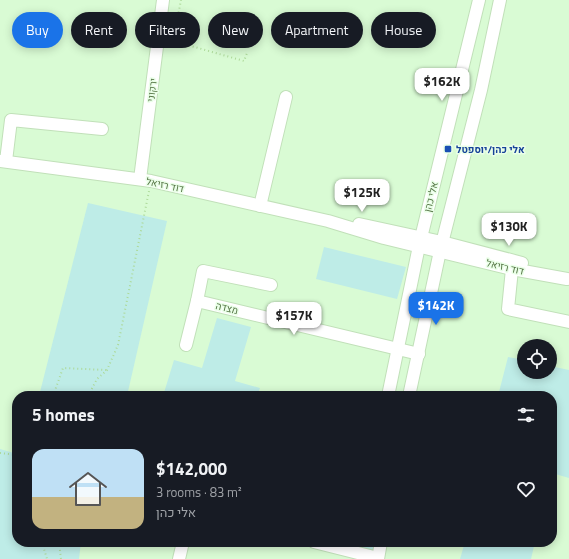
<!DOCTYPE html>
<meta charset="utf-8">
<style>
body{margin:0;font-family:"Titillium Web",Heebo,sans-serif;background:#242831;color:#f1f3f6;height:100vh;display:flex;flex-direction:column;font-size:15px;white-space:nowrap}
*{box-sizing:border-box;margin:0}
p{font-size:13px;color:#9ea1a6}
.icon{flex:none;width:22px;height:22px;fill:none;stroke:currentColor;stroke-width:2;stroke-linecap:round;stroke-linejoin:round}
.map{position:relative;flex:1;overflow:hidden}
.side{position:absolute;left:12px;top:391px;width:545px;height:156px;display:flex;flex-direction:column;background:#171b24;border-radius:16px;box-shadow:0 2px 10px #0003}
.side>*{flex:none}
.top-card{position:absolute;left:12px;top:12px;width:545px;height:36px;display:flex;gap:8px}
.buttons{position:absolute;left:517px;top:339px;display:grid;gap:8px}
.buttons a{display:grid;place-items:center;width:40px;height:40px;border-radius:50%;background:#171b24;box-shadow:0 2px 10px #0003;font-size:20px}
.price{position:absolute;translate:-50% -34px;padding:0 9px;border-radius:8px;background:#fff;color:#222;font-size:13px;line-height:26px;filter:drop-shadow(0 1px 2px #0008)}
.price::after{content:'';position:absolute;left:50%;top:24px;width:12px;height:9px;margin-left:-6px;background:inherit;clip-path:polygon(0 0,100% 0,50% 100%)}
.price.on{background:#1a73e8;color:#fff}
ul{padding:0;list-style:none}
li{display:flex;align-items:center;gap:12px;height:100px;padding:0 20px}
li span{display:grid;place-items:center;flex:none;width:112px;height:80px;border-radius:12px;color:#555}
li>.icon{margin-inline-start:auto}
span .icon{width:48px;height:48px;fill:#fffc;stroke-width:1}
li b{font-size:17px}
h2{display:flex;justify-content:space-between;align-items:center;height:48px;padding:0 20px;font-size:17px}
.pill{padding:0 14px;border-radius:18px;background:#171b24;box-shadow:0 2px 10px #0003;font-size:14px;line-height:36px}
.pill.on{background:#1a73e8;color:#fff}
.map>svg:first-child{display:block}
</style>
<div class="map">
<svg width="569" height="559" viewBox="0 0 569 559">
<rect width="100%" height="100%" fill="#e3fee0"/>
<!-- residential -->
<path fill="#d9fbd4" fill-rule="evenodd" d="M0,0H569V559H0ZM524,346H550V372H524ZM17,396H552V542H17Z"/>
<!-- green -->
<g fill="#beece7">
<path d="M88,203L167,221L127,396H39Z"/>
<path d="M324,247L406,267L397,299L316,279Z"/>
<path d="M217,318L251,327L235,381L260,388L257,396H163L174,360L202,368Z"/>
<path d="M508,357L524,360V372H550V366L569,370V478L552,473V396H498Z"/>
<path d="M0,449L17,454V542H81L79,559H0Z"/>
<path d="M356,542H381L378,559H352Z"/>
<path d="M465,542H535L531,559H460Z"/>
</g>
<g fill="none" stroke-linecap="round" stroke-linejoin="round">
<!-- minor casing -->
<g stroke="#c1e0b9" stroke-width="14">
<g id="minor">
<path d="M0,161L151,181L328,221L384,238L512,269L567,279"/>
<path d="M6,161L11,120L102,129"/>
<path d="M140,179L163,0"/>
<path d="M260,206L286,97"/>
<path d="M359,224L442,242L522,263"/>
<path d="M512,269L508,309L569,322"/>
<path d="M197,301L203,271L271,285"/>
<path d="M186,345L197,301L419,354"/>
<path d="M388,396L419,246L479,0"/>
<path d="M409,396L440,251L481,90L500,0"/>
<path d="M314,542L378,558"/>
<path d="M179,559L183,542"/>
<path d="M378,559L381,542"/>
</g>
</g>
<!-- path -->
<g stroke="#add999" stroke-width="2" stroke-dasharray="1 3" stroke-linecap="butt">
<path d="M175,30L183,34L184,44L244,61L247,53"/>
<path d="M170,35L176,20"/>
<path d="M169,42L174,37L181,0"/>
<path d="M53,396L63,368L106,370"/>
<path d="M88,396L97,379L107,370L118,345L149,191"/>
<path d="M0,453L17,455"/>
<path d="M42,542L47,559"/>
<path d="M59,542L61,559"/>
</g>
<!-- minor -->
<use href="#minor" stroke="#fff" stroke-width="12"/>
</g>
<!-- markers -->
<rect fill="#1a4fb4" stroke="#eaffe8" stroke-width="1.5" x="444" y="145" width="8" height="8" rx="2"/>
<g text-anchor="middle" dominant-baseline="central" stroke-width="3" stroke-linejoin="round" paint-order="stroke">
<!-- street labels -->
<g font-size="10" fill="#567646" stroke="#eaffe8">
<text transform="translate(152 90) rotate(-83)">ירקוני</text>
<text transform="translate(165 185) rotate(12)">דוד רזיאל</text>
<text transform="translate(431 197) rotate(-76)">אלי כהן</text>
<text transform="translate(505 267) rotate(13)">דוד רזיאל</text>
<text transform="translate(227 308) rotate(14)">מצדה</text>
</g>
<!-- transit labels -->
<g font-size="10" font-weight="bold" fill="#164399" stroke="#eaffe8" text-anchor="start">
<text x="456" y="149">אלי כהן/יוספטל</text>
</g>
</g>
</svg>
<div class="buttons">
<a><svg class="icon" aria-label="locate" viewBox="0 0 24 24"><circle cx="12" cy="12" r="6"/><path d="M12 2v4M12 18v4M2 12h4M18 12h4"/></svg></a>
</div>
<b class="price" style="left:442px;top:102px">$162K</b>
<b class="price" style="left:362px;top:213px">$125K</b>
<b class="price" style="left:509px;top:247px">$130K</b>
<b class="price on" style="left:436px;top:326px">$142K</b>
<b class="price" style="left:294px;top:336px">$157K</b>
<div class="top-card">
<a class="pill on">Buy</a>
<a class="pill">Rent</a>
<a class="pill">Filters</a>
<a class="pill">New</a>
<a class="pill">Apartment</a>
<a class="pill">House</a>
</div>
<section class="side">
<h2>5 homes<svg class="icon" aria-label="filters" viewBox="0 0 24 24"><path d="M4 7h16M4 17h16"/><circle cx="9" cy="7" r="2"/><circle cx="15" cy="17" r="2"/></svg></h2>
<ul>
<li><span style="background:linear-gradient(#bfe0f5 60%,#c2b280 0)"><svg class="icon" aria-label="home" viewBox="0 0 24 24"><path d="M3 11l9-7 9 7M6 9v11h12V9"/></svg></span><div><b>$142,000</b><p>3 rooms · 83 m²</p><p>אלי כהן</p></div><svg class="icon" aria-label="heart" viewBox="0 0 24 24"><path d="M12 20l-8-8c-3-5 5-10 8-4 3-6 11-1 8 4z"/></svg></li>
</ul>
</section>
</div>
